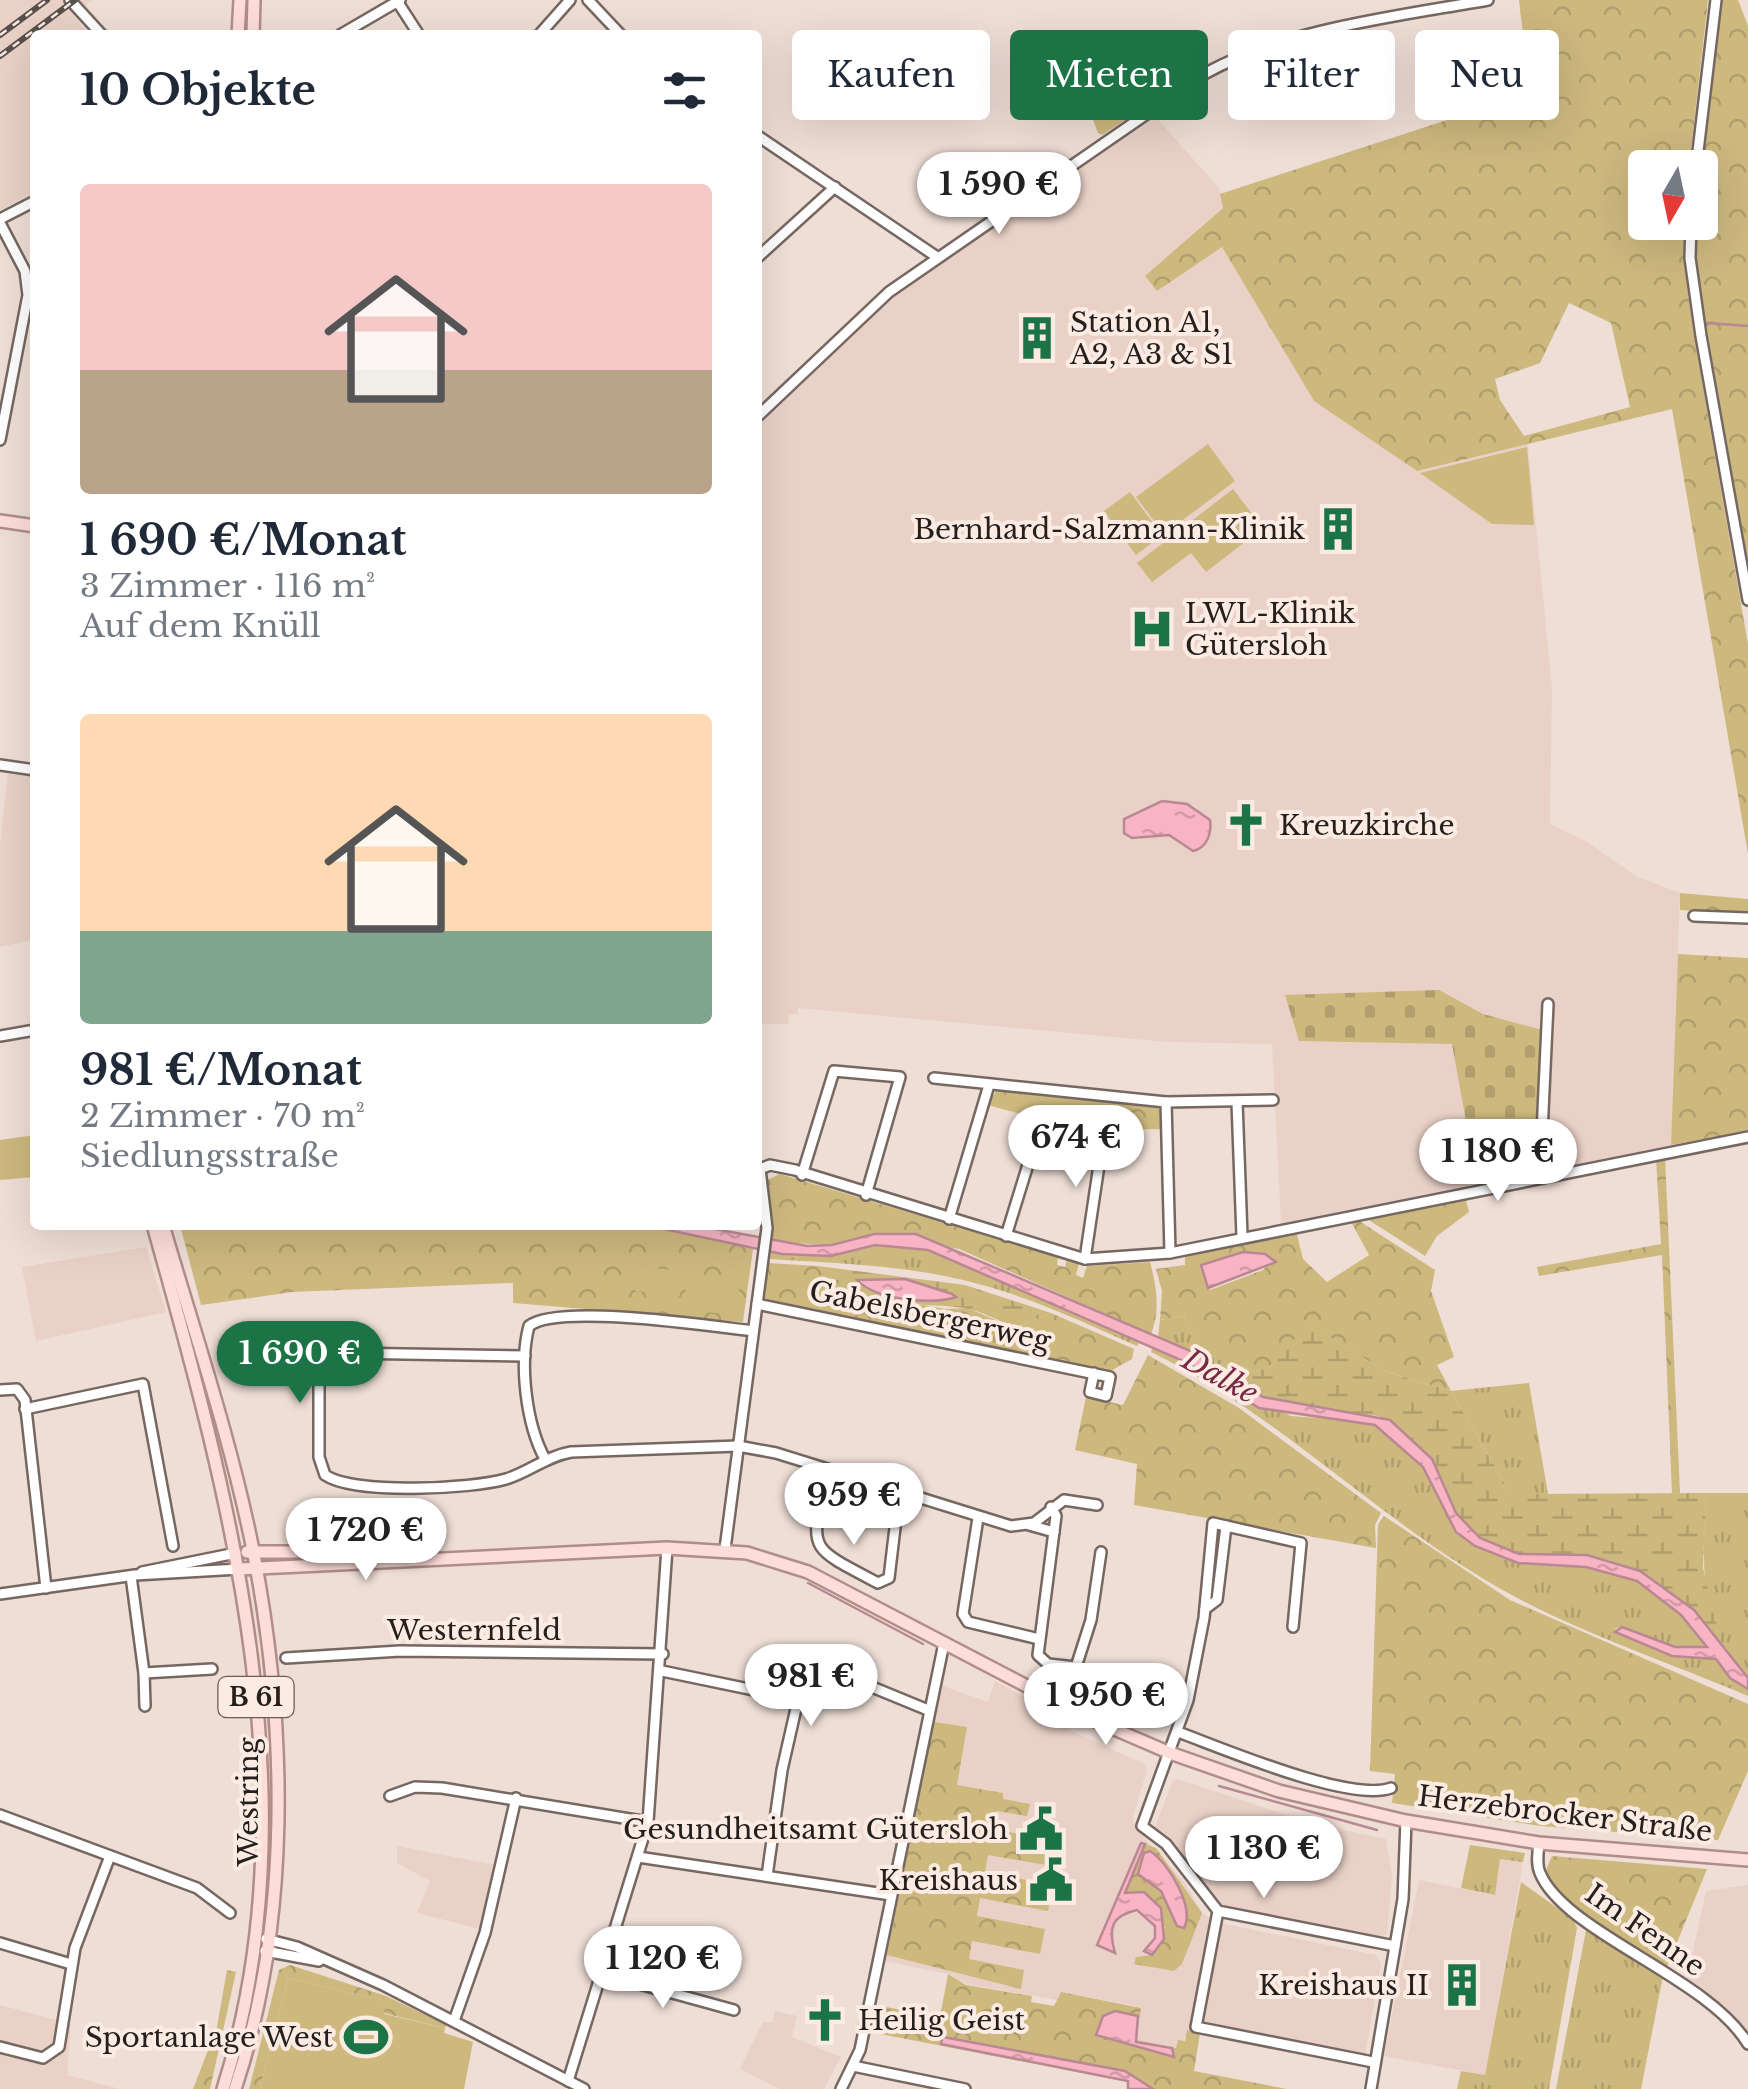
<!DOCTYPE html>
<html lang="de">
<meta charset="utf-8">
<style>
body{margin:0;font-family:"Libre Baskerville",serif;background:#f6f6f7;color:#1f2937;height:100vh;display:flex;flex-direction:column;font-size:38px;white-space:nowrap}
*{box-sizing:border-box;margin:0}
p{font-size:32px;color:#747a83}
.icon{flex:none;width:55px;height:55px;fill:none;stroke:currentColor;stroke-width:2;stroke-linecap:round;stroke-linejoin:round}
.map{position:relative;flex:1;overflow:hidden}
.sheet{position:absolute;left:30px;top:30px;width:732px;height:1200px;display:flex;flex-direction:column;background:#fff;border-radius:10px;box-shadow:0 10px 40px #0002}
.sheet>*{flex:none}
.guide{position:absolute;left:792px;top:30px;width:805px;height:90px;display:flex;gap:20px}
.needle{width:65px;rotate:189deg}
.buttons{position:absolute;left:1628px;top:150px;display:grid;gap:20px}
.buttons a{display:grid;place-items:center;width:90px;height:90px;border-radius:10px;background:#fff;box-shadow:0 10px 40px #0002;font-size:50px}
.price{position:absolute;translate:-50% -85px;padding:0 22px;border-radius:35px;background:#fff;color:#222;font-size:32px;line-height:65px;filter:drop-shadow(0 2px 5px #0008)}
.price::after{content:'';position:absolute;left:50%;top:60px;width:30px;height:22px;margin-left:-15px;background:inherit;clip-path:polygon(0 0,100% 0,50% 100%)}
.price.selected{background:#1c7346;color:#fff}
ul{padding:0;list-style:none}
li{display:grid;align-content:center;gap:20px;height:530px;padding:0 50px}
li span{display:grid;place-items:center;height:310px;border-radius:10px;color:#555}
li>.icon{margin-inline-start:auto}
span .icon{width:180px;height:180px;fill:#fffc;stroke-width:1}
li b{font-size:42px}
h2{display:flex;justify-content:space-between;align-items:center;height:120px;padding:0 50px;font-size:42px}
.tag{padding:0 35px;border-radius:10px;background:#fff;box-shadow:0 10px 40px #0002;font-size:35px;line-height:90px}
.tag.selected{background:#1c7346;color:#fff}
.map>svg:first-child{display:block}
</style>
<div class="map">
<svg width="1748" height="2089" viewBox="0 0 1748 2089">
<defs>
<pattern id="grass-tufts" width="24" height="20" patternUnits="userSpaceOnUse" patternTransform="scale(2.5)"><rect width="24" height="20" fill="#cdb87e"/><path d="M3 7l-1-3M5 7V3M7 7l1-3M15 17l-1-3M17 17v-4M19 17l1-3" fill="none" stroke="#b09e6c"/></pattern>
<pattern id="forest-crowns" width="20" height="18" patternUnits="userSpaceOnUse" patternTransform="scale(2.5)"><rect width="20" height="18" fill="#cdb87e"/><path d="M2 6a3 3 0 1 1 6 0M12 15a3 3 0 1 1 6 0" fill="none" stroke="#b09e6c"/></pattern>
<pattern id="wetland-marsh" width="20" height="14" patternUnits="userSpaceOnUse" patternTransform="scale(2.5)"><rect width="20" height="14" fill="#cdb87e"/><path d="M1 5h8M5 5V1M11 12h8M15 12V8" fill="none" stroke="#b09e6c"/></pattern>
<pattern id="cemetery-stones" width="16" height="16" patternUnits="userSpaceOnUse" patternTransform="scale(2.5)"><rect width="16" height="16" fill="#cdb87e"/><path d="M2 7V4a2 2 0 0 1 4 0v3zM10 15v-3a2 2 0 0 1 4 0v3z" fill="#b09e6c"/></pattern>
<pattern id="water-ripples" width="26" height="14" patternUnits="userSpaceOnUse" patternTransform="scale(2.5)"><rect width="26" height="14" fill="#f8b4c4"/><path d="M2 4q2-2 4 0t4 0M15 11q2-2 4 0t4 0" fill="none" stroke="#d49aa8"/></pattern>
</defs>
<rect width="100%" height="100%" fill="#eeded6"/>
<!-- built -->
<g fill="#e9d1c7">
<path d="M0,0H93L73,15L90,35H35V192L0,210Z"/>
<path d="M1152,113L1219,188L1223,207L1146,276L1156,290L1222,247L1314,401L1417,470L1528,444L1552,688L1550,824L1584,840L1636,876L1680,893L1671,1145L1281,1223L1272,1044L1167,1042L798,1008V1014L789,1015L788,1024H758V423L892,295Z"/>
<path d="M8,772L35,775V939L0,947V845Z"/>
<path d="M146,1247L166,1312L36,1341L22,1267Z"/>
<path d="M995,1681L1048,1710L1071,1731L1143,1763L1147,1770L1133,1816L1135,1827L1185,1883L1202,1913L1215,1922L1376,1955L1381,1964L1365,2055L1195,2023L1177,2048L1136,2040L1141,2007L1061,1992L1057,2000L967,1984L948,1974L884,1961L940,1685L988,1702Z"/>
<path d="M1178,1779L1311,1823L1386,1839L1392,1874L1387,1934L1378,1937L1218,1905L1168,1836L1155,1827L1173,1780Z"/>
<path d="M397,1846L496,1865L480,1929L417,1913L430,1881L397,1863Z"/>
<path d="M1500,1859L1523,1862L1485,2075L1384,2056L1419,1880L1494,1895Z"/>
<path d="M1748,1885V2035L1729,2013L1687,1979L1706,1891Z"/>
<path d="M0,2005L71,2024L67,2075L120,2089H0Z"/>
<path d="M775,2011L797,2016L792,2037L841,2057L824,2089H779L740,2069L763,2022L772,2023Z"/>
</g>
<!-- grass -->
<g fill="url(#grass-tufts)">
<path d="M1065,57L1181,83L1102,135L1098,133L1076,75L1055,64Z"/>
<path d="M875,1245L928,1250L1140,1341L1137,1346C1081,1321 1024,1294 963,1280C899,1265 835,1263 770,1259L771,1252L831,1256Z"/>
<path d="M1184,1316C1188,1341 1220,1353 1240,1366L1230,1378L1193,1352L1158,1337L1160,1320Z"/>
<path d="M1153,1346L1291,1416L1359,1421L1382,1428L1423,1467L1456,1531L1475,1546L1518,1563L1586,1567L1637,1581L1681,1615L1707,1647H1675L1621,1627L1614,1629L1706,1657L1716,1659L1730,1678L1748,1689V1696C1673,1664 1580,1633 1510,1594C1383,1525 1281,1415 1151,1352Z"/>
<path d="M1529,1383L1548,1494H1511L1451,1391Z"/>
<path d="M1706,1493H1748V1678C1696,1634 1703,1554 1706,1493Z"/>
<path d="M1470,1845L1525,1853L1523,1862L1500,1859L1495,1895L1461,1888Z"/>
<path d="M1521,1882L1573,1919L1577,1928L1549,2089H1457L1461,2071L1485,2075Z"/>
<path d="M1587,1925L1663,1976L1641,2089H1556Z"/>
</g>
<!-- forest -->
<g fill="url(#forest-crowns)" fill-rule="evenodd">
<path d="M1519,0H1708L1689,167L1645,168V222L1685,223L1683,258L1694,336L1748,644V854L1672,409L1417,471L1314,401L1222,247L1157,291L1145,276L1223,208L1220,194L1530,93ZM1569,303L1611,323L1630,407L1524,436L1500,400L1495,379L1540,363Z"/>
<path d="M1719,0H1738L1748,26V565L1694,257Z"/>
<path d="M1680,893L1748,899V914L1680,910Z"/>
<path d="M1678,954L1748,958V1131L1671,1145Z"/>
<path d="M996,1091L1156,1106L1163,1113V1129C1101,1131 1048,1123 988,1105Z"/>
<path d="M1665,1157L1680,1493H1672L1662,1255L1539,1276L1537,1267L1661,1244L1656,1159Z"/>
<path d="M780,1174L1058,1257L1057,1265L1065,1267L1067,1259L1079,1263L1076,1275L1083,1278L1087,1266L1150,1262C1156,1285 1161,1310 1151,1334L959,1249L874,1234L832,1245L772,1242L767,1180Z"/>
<path d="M1465,1197L1469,1212L1437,1236L1425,1256L1364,1217Z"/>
<path d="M1356,1219L1435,1270L1431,1291L1454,1357L1437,1365L1451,1391L1387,1372L1309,1325L1270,1367L1256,1372C1232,1363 1188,1344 1184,1316L1160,1320L1162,1291L1156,1269L1185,1265V1256L1296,1231L1303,1259L1327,1282L1369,1255L1350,1220ZM1243,1252L1274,1258L1263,1270L1210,1290L1201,1265Z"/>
<path d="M180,1225H645L753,1249L743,1322L513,1303V1283L292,1292L201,1305Z"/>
<path d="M768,1263L818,1266L854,1292L945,1309L967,1308L1015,1328L1051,1313L1134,1349L1132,1359L1109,1372L766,1300L763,1292Z"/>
<path d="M1148,1355L1239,1408L1381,1513L1375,1525L1376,1548L1134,1505L1137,1464L1075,1450L1086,1397L1123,1405Z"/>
<path d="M1384,1516L1510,1600L1748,1704V1771L1718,1840L1541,1826L1392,1803L1395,1774L1370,1771L1378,1525Z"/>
<path d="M934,1722L967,1727L957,1785L1003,1793V1799L1030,1804L1027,1816L997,1811L993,1829L1061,1842L1057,1867L988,1855L985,1872L1053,1885L1048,1911L980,1898L977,1916L1045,1929L1040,1954L972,1941L969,1959L1024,1970L1021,1989L887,1955Z"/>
<path d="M1145,1844L1156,1848L1202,1913L1182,1964L1174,1971L1134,1964L1136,1957L1152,1955L1165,1927L1124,1894Z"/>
<path d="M1552,1856L1707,1869L1667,1967C1629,1942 1563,1914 1546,1870Z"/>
<path d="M290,1965L386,1996L446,2025L445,2028L383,2013L386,2001L288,1978L260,2089H249L279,1970Z"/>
<path d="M227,1970L236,1972L210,2089H193L217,2027Z"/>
<path d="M948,1974L966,1985L1032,1996L1031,2002L1054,2006L1061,1992L1141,2008L1136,2040L1176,2048L1178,2040L1185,2041L1187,2030L1200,2033L1194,2071L1287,2089H1127L1128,2082L870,2032L875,2005L940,2017Z"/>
</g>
<!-- wetland -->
<g fill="url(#wetland-marsh)">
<path d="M818,1266L965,1285L1051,1313L1015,1328C1001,1321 980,1311 965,1308C912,1301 857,1311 818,1266Z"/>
<path d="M1308,1324L1387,1372L1451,1391L1511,1494L1706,1493L1703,1568L1722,1648L1694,1610L1640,1571L1605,1559L1519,1554L1480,1538L1456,1513L1432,1459L1379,1416L1295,1406L1263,1397L1230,1378L1240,1366L1256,1372L1270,1367Z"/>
</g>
<!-- cemetery -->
<path fill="url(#cemetery-stones)" d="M1439,990L1483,1014L1542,1030L1533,1170L1477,1182L1452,1044L1299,1041L1285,995Z"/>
<!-- pitch -->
<g fill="#cdb87e">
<path d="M1208,444L1235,481L1164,534L1136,497Z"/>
<path d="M1527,447L1534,525L1492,524L1420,473Z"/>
<path d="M1233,489L1263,528L1206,572L1191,553L1152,582L1137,563Z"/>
<path d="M1130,492L1162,535L1136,555L1104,511Z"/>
<path d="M35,1135V1177L0,1180V1140Z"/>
<path d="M637,1266L682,1271L680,1296L635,1291Z"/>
<path d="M686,1284L739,1289L736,1315L683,1310Z"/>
<path d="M288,1978L386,2001L384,2014L445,2028L444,2033L473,2042L464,2089H260Z"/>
</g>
<!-- water -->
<g fill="url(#water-ripples)" stroke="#b98892" stroke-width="2.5">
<path d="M1162,801L1187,804L1210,820C1212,833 1207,848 1193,851L1169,835L1132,838L1124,833V819Z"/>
<path d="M645,1225H693L807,1246L832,1245L874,1234H916L1193,1352L1263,1397L1390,1420L1432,1459L1456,1513L1480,1538L1519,1554L1587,1555L1640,1571L1694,1610L1748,1678V1689L1730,1678L1716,1659L1672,1656L1615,1632L1622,1627L1675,1647H1707L1681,1615L1637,1581L1586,1567L1518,1563L1475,1546L1456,1532L1423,1467L1375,1425L1259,1408L1188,1363L928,1250L875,1245L831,1256L782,1254Z"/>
<path d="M1243,1252L1265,1254L1276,1262L1208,1288L1201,1265Z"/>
<path d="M905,1279L952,1294L956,1297C931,1305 876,1300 857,1280Z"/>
<path d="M1141,1843L1145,1844L1125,1893L1144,1892L1161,1908L1164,1939L1152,1955L1144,1951L1155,1938V1926L1137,1910C1111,1916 1108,1928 1115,1953L1097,1945Z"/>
<path d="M1150,1851C1169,1863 1195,1908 1184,1928L1177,1926L1161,1891L1138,1874L1144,1853Z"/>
<path d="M1115,2011L1138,2016L1136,2042L1172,2048L1174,2057L1096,2035L1103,2016Z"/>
<path d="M943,2037L1125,2071L1153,2089H1128V2081L941,2044Z"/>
</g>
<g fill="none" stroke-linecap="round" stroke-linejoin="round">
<!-- stream -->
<g stroke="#b98892" stroke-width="2.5">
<path d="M1707,323L1748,326"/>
<path d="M808,1583L923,1644"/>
<path d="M1219,1786L1377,1830"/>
</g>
<!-- minor casing -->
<g stroke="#766861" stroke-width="14">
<g id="minor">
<path d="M70,0L102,35"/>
<path d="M588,0L621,35"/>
<path d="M397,1L419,35"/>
<path d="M340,35L400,0"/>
<path d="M539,35L570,0"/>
<path d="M758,136L937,257"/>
<path d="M1696,168L1716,0"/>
<path d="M0,219L35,201"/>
<path d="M1691,222L1690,258L1701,336L1748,600"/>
<path d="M0,223L25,271L28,295L0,440"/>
<path d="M758,257L835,187"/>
<path d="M758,416L889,292L1206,73C1286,29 1398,16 1488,0"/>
<path d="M0,765L35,770"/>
<path d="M1694,916L1748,918"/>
<path d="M0,1036L35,1030"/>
<path d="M934,1078L1166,1102L1273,1100"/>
<path d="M1166,1102L1170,1253"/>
<path d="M1237,1102L1242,1236"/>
<path d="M760,1169L770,1165L795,1170L1085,1259L1170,1253L1748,1137"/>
<path d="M802,1175L834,1071L900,1077L866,1195"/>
<path d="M1540,1176L1548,1004"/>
<path d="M949,1219L989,1085"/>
<path d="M1006,1236L1043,1116"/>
<path d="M1085,1259L1105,1125"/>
<path d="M757,1304L1110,1377L1106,1396L1090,1392L1094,1373"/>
<path d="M525,1356L344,1353L325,1358L319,1368V1457L325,1475C355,1495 471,1489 506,1479C529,1472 547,1456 571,1452L738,1446L776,1453L1011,1526L1034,1523L1064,1500L1097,1505"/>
<path d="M0,1390L17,1389L25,1400L46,1588"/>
<path d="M25,1409L143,1384L173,1546"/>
<path d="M545,1459C526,1424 519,1364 529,1326C557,1303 711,1326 753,1331"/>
<path d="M824,1469C814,1553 802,1543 878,1583L889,1578L899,1494"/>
<path d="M1051,1507L1056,1516L1038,1655L1048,1664L1076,1667L1091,1620L1101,1552"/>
<path d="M978,1518L963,1614L968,1622L1039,1639"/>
<path d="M1029,1525L1054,1532"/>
<path d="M725,1549L767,1228L760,1169"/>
<path d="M142,1572L236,1553"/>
<path d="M131,1576L144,1673L212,1669"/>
<path d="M0,1594L135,1575L239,1569"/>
<path d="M1205,1609L1217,1600L1226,1526"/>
<path d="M1293,1627L1301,1543L1213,1523L1204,1618L1188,1700L1142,1826L1166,1844L1218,1911L1395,1946"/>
<path d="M286,1658L400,1651L663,1654"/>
<path d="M662,1671L768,1693"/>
<path d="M144,1673L145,1706"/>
<path d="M1178,1732C1222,1748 1350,1803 1391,1788"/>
<path d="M390,1796L415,1787L442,1788L648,1822"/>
<path d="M0,1815L197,1888L230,1913"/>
<path d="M1539,1843C1538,1853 1536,1864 1540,1873C1565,1933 1708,1977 1748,2044"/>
<path d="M638,1857L891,1895"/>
<path d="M767,1876L782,1770L805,1669L816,1664L928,1710"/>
<path d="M1218,1911L1196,2027L1373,2062"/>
<path d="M266,1939L297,1947L383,1985L584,2089"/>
<path d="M0,1943L71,1964"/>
<path d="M265,1951L319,1961"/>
<path d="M603,1974L734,2010"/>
<path d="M454,2021L485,1933L516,1798"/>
<path d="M0,2047L43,2058L59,2047L75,1948L110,1856"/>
<path d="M853,2066L965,2089"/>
<path d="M568,2081L648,1822L667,1548"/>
<path d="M841,2089L860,2050L944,1643"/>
<path d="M1371,2089L1403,1899L1406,1821"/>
</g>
</g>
<!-- major casing -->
<g stroke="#b18d88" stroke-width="16">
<g id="major">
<path d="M238,35L240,0"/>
<path d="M253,35L254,0"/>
<path d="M0,521L35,526"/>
<path d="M153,1225C231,1502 313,1804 223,2089"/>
<path d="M163,1225C195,1334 232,1443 254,1555C287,1727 291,1922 235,2089"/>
<path d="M247,1552H424"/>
<path d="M239,1569L667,1548L747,1553L808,1572L1084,1716L1170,1753L1279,1791L1406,1821L1539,1843L1748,1860"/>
</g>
</g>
<!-- minor -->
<use href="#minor" stroke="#fff" stroke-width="9"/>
<!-- major -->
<use href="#major" stroke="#fdddda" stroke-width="11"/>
<!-- rail casing -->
<g stroke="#5a514d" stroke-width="6">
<g id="rail">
<path d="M0,35L47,0"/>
<path d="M0,56L75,0"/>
</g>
</g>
<!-- rail -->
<use href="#rail" stroke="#fbebe3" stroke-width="2.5" stroke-dasharray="8" stroke-linecap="butt"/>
</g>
<!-- icons -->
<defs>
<g id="building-bare" transform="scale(3.45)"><path d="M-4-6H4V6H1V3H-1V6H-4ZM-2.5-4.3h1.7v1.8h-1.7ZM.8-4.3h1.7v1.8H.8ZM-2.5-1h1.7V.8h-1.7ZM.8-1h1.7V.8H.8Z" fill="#1c7346" stroke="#fbebe3" stroke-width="2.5" paint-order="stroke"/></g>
<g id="hospital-bare" transform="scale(3.45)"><path d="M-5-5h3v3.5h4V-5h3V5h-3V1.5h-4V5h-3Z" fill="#1c7346" stroke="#fbebe3" stroke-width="2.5" paint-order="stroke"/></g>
<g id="church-bare" transform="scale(3.45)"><path d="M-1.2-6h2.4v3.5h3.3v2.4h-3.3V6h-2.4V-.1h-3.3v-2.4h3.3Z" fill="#1c7346" stroke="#fbebe3" stroke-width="2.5" paint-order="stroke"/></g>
<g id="civic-bare" transform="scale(3.45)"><path d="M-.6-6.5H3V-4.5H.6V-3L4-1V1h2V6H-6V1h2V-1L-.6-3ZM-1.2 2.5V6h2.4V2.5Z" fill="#1c7346" stroke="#fbebe3" stroke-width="2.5" paint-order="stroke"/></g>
<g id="stadium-bare" transform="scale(3.45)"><path d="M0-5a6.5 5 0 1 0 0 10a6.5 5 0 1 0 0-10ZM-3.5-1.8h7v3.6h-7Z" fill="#1c7346" stroke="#fbebe3" stroke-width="2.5" paint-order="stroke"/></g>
</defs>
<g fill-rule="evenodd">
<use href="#building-bare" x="1037" y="338"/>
<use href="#building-bare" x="1338" y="529"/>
<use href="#hospital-bare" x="1152" y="629"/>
<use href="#church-bare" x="1246" y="825"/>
<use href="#civic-bare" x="1041" y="1829"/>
<use href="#civic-bare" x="1051" y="1880"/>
<use href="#building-bare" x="1462" y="1985"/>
<use href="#church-bare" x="825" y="2020"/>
<use href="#stadium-bare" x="366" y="2037"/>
</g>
<g text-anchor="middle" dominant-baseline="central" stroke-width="8" stroke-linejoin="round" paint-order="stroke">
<!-- shield labels -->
<rect fill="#fbebe3" stroke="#665d58" stroke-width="2.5" x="218.5" y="1677" width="75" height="40" rx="8"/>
<g font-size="25" font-weight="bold" fill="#26201d">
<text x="256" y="1697">B 61</text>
</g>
<!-- poi labels -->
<g font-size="28" fill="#26201d" stroke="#fbebe3" text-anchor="end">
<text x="1070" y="322" text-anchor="start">Station A1,<tspan x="1070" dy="32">A2, A3 &amp; S1</tspan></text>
<text x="1305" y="529">Bernhard-Salzmann-Klinik</text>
<text x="1185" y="613" text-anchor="start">LWL-Klinik<tspan x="1185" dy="32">Gütersloh</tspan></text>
<text x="1279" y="825" text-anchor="start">Kreuzkirche</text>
<text x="1008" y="1829">Gesundheitsamt Gütersloh</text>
<text x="1018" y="1880">Kreishaus</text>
<text x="1429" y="1985">Kreishaus II</text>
<text x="858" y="2020" text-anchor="start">Heilig Geist</text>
<text x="333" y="2037">Sportanlage West</text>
</g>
<!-- street labels -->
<g font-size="28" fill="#26201d" stroke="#fbebe3">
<text transform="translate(930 1316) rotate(12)">Gabelsbergerweg</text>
<text x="474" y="1630">Westernfeld</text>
<text transform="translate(248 1802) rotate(-90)">Westring</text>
<text transform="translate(1565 1814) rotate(7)">Herzebrocker Straße</text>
<text transform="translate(1645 1930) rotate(35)">Im Fenne</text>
</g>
<!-- water labels -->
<g font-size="30" font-style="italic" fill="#782a43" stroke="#fbebe3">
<text transform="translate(1220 1376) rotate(29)">Dalke</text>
</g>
</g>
</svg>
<div class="buttons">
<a><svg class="needle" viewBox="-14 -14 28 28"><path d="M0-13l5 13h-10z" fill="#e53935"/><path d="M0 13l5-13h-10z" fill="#747a83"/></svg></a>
</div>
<b class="price" style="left:999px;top:237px">1 590 €</b>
<b class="price" style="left:1076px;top:1190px">674 €</b>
<b class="price" style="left:1498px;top:1204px">1 180 €</b>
<b class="price selected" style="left:300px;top:1406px">1 690 €</b>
<b class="price" style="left:854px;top:1548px">959 €</b>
<b class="price" style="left:366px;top:1583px">1 720 €</b>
<b class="price" style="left:811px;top:1729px">981 €</b>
<b class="price" style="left:1106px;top:1748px">1 950 €</b>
<b class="price" style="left:1264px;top:1901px">1 130 €</b>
<b class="price" style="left:663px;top:2011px">1 120 €</b>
<div class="guide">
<a class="tag">Kaufen</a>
<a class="tag selected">Mieten</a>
<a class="tag">Filter</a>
<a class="tag">Neu</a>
</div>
<section class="sheet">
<h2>10 Objekte<svg class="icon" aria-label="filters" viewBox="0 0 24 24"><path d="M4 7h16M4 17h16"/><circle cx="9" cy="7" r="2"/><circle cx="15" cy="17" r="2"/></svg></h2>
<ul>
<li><span style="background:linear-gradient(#f6c9c9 60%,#b9a48a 0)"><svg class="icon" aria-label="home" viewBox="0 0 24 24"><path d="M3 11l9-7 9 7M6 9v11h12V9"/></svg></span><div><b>1 690 €/Monat</b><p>3 Zimmer · 116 m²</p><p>Auf dem Knüll</p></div></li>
<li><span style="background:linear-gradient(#ffd9b3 70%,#7fa58c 0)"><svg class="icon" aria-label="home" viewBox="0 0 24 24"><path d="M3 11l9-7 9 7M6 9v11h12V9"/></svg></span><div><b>981 €/Monat</b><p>2 Zimmer · 70 m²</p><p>Siedlungsstraße</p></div></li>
</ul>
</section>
</div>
